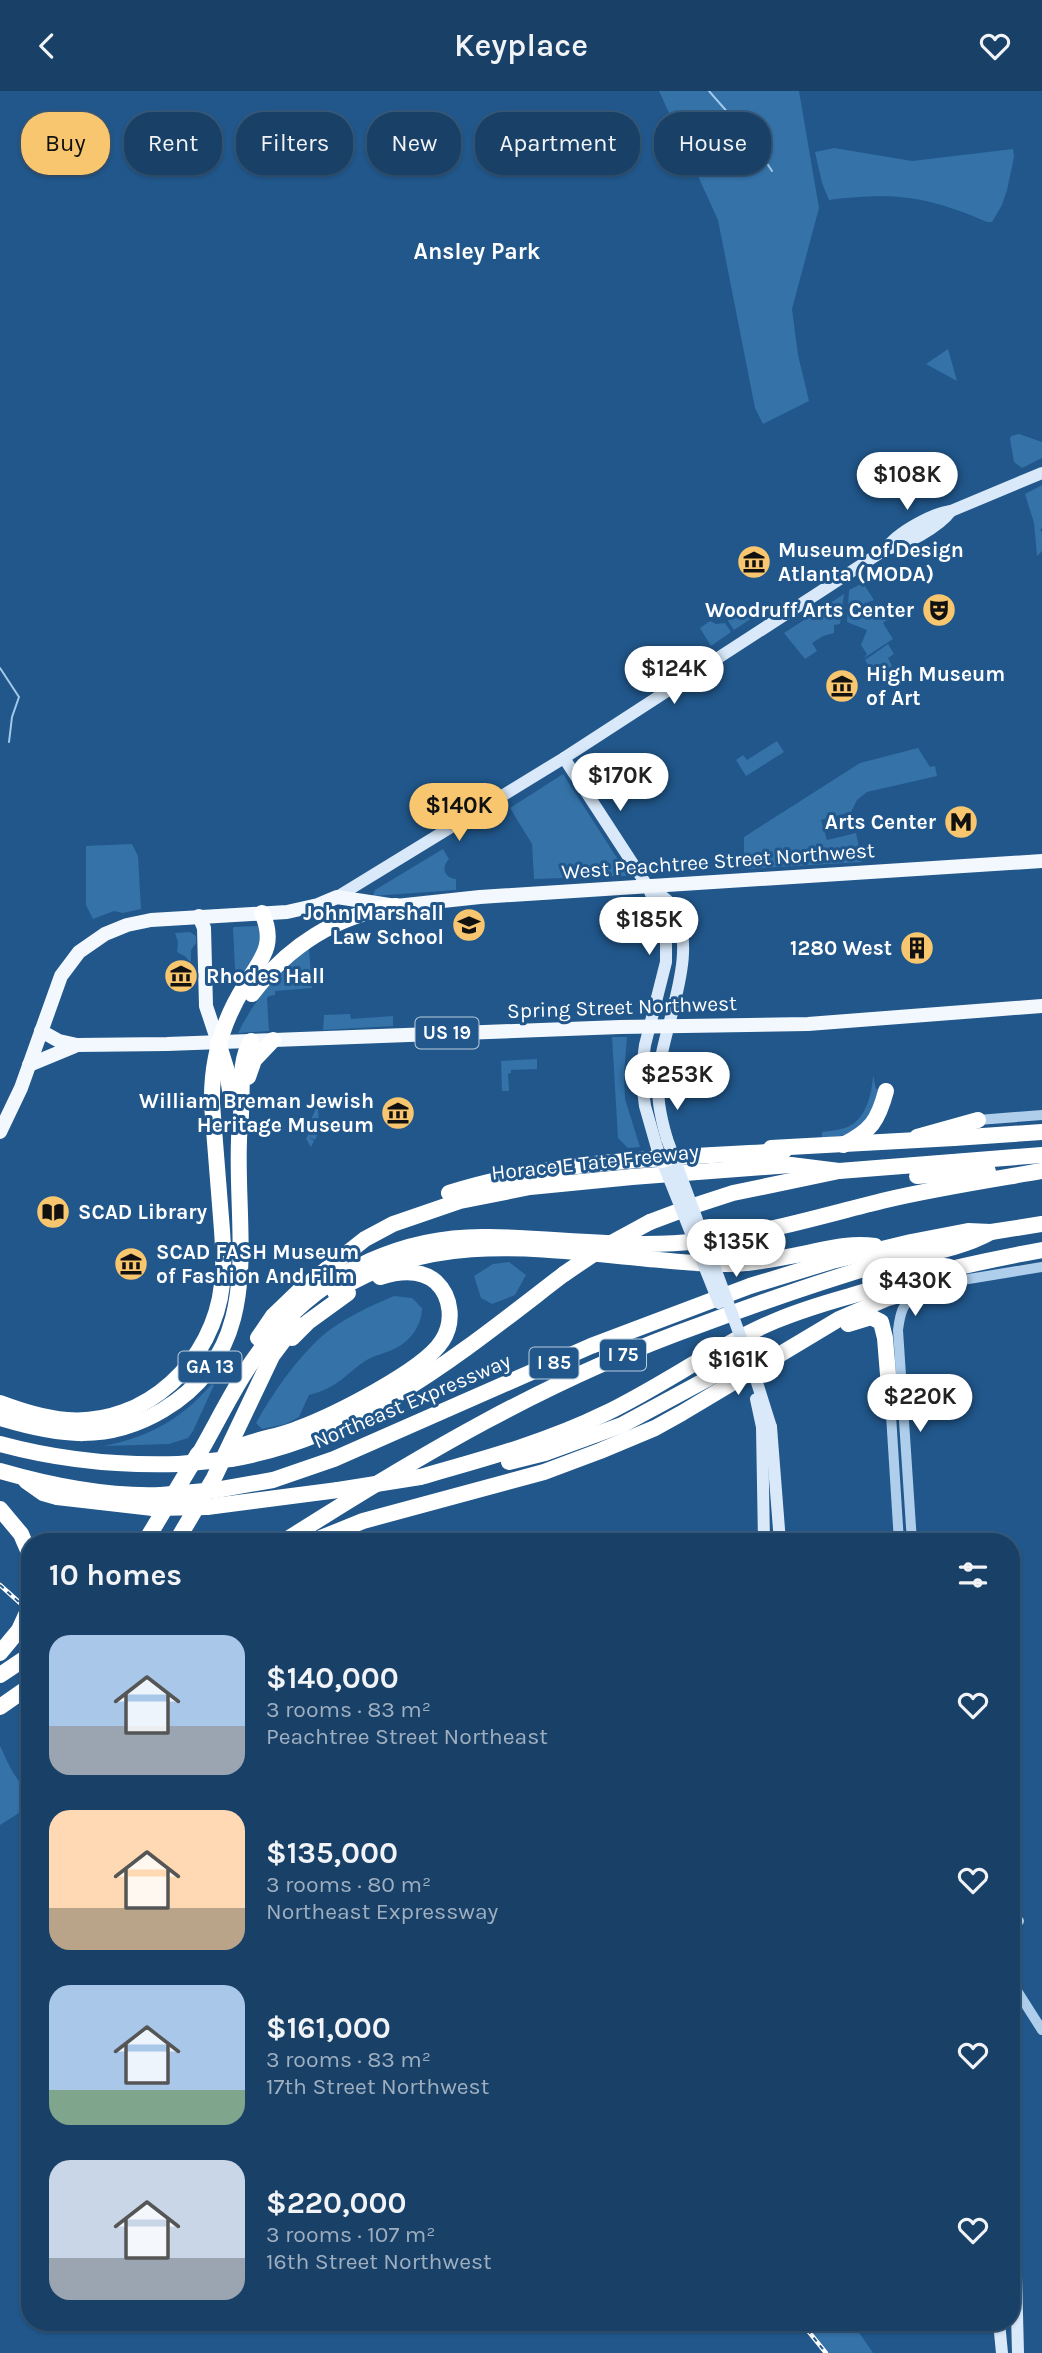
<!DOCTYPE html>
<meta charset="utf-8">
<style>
body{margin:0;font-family:Karla,sans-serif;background:#22486e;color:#f1f3f6;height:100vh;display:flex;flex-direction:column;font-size:26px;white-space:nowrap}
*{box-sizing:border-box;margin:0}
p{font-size:23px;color:#9fafc0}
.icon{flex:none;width:38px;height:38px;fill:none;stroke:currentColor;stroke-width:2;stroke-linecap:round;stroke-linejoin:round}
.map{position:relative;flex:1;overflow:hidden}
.details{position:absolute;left:21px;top:1442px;width:999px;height:798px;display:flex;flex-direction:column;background:#194168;border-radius:28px;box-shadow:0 2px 5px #0004,0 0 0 2px #375a7c}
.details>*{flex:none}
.top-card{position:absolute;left:21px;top:21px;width:1001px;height:63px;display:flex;gap:14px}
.price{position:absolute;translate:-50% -60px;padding:0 16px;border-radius:24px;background:#fff;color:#222;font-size:23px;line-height:46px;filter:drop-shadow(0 2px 4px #0008)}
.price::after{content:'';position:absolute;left:50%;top:42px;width:21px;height:16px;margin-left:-10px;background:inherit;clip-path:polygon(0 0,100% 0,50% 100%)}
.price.selected{background:#f8c66f;color:#111}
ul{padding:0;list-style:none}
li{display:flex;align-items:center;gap:21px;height:175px;padding:0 28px}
li span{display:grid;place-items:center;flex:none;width:196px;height:140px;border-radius:21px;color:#555}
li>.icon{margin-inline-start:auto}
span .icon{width:84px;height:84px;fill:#fffc;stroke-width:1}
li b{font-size:30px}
h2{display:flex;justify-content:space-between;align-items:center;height:84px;padding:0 28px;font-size:30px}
.chip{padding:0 24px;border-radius:28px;background:#194168;box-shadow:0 2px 5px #0004,0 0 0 2px #375a7c;font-size:24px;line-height:63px}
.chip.selected{background:#f8c66f;color:#111}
header{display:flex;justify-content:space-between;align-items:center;height:91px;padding:0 28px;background:#194168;font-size:32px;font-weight:600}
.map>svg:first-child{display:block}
</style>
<header><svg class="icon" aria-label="back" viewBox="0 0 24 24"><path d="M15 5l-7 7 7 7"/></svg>Keyplace<svg class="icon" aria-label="heart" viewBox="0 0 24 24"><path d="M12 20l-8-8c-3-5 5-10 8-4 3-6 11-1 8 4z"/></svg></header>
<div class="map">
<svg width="1042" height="2262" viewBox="0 0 1042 2262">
<rect width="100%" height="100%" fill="#21578b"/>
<!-- green -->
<g fill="#3472a8">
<path d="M659,0H799L819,117L792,218L798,264L809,310L763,333L755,317L718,129Z"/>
<path d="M834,57L912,70L1013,58L1014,66L1007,99L1002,114L992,131H987C927,105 894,101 829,109L822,92L815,61Z"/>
<path d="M948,258L957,290L926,273Z"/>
<path d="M1019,343L1042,351V367L1022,377L1014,371L1010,348L1011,345Z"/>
<path d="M1042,394V437L1040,439L1042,441V460L1037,465L1034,432L1025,403Z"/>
<path d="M863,492L874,509L856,516V520L861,522L863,516L876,513L887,529L883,532L893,548L864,567L867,563L861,554L867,539L847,531L849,499Z"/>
<path d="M844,503L840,533L834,534V542L823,545L812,552L817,560L805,568L784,542Z"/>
<path d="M743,513L752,527L734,539L728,530L732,519Z"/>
<path d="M710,530L716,533L725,532L731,541L711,555L700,537Z"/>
<path d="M888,553L894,563L888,567L892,575L876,585L865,569Z"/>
<path d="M777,650L784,661L746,685L736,669L743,664L747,669Z"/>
<path d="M918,657L930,676L935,675L937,685L867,701L857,709L851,721L821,729L827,749L856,742L862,771L746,778L744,774V746L860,672Z"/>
<path d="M563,683L626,781V785L534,788L532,753L510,717Z"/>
<path d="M132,753L138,765L141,818L123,822L114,820L93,828L86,814V755Z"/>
<path d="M443,758L449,768C441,776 444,787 456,788V799L373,805L375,799Z"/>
<path d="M259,835L267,846L236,901L233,836Z"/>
<path d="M190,841L196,845V852L191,859V873L186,866L177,861L178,851L175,842Z"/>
<path d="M309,858L312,897L275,900V904L269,905L267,907L269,940L238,942C255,908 278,880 309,858Z"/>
<path d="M350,923L351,928L393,925V935L323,939L324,924Z"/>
<path d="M612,946H627L624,983L625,1008L640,1056L628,1057L618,1047Z"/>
<path d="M537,968V978L511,979V982L508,983L509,1000H502L501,970Z"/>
<path d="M873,984L876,998H878L873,1024L848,1044L822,1047V1041C830,1040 838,1039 845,1037C866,1030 872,1003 873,984Z"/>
<path d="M318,1012L319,1040L315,1049L309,1046L314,1050L311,1056L306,1048L308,1044L307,1039Z"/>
<path d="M509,1171L526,1184L515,1204L492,1213L481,1207L474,1185L493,1173Z"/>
<path d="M394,1205L412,1207L422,1217C422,1233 411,1250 396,1257C387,1262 374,1264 365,1270C342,1286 339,1296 309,1304L299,1326L286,1333L262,1338L256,1332C274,1300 295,1270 322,1245C342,1228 370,1215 394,1205Z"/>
<path d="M212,1293L214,1294L193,1340L188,1347L169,1353L104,1355C151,1345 180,1329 212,1293Z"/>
<path d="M0,1655C7,1669 15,1692 30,1699V1715L0,1734Z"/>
<path d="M804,2231H852L873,2262H829Z"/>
</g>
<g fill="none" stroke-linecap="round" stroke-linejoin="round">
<!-- stream -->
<g stroke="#a1caec" stroke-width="2">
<path d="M709,0L751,48L772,80"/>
<path d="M0,577L19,606L12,626L9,651"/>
</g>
<!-- tertiary -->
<g stroke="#aeceeb" stroke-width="10">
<path d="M978,1029L1042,1024"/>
<path d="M938,1193L1042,1176"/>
<path d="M895,1308H890L899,1451"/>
<path d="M912,1451L898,1239C900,1223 902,1212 917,1203"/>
<path d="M1012,1831L1019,1830"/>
<path d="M1012,1892L1042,1939"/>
</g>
<!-- secondary -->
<g stroke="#d9e9f9" stroke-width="12">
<path d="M886,458C896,442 933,422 951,420L1042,382"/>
<path d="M564,667L648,796L666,837V871L645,954L641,984L645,1015L657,1057"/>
<path d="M648,796C656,801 664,805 670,812C703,855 664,932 659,979C656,1004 660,1024 667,1048"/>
<path d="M337,806L564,667L886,458C905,455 939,436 951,420"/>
<path d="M762,1336L764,1451"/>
<path d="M771,1336L780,1451"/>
<path d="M1012,2157L1016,2185L1018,2262"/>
<path d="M999,2231L1002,2262"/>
</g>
<!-- primary -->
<g stroke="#f2f8fe" stroke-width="14">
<path d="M199,825L204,837L206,915L218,951"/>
<path d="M41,940L59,950L77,954L167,953L620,936L808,933L1042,915"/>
<path d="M29,974L75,955"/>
<path d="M0,1041L21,997L61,885L79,861L105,843L127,834L151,829L287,821L318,814L337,806L396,815L480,806L1042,770"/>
</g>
<!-- motorway -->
<g stroke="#fff" stroke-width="16">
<path d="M244,896C260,869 277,855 262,822"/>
<path d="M252,903C288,855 337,824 396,815"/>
<path d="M218,951L227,980L232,1012"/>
<path d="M248,986L254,969L273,949"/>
<path d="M917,1046L978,1029"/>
<path d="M954,1047L1042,1041"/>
<path d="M843,1054C871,1040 878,1030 886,1000"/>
<path d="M917,1085L988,1080"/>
<path d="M449,1102C557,1068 672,1067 784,1060"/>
<path d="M650,1131L690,1116L733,1102L839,1080L1042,1064"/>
<path d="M335,1201C428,1141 534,1157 639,1167C671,1170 702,1174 734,1173C755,1172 776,1168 797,1164C824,1159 848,1151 875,1155"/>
<path d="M848,1233L871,1226L881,1231L885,1247L890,1308"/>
<path d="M258,1247L273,1225L299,1200L365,1148L393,1133L460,1110L530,1096L632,1086L791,1074L839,1080"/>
<path d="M292,1247L308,1231L348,1202"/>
<path d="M0,1312C22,1320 43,1327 67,1329C146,1335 214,1270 222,1193C225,1167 222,1140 220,1114C217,1080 215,1047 212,1013"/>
<path d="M0,1327C59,1345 108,1352 163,1319C267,1257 235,1148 239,1049C239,1040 241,1031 241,1022C243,998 238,972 251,950"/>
<path d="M0,1353C59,1369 118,1375 179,1373"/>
<path d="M236,1357C255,1348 278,1346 297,1338C332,1325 423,1280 442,1250C454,1232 452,1206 436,1191C420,1177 399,1180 380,1186"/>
<path d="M199,1363C222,1323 243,1277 274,1242C328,1179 406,1144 489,1146C559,1147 630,1158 700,1150C763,1143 824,1124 886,1109C937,1097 990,1089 1042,1080"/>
<path d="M231,1368C362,1346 462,1261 564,1183"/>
<path d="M509,1371L545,1362L622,1334L748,1266"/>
<path d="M0,1380C52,1395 107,1406 161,1404"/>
<path d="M420,1386C484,1368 547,1351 606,1322C664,1294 716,1255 775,1230C799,1220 825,1212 850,1205C914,1185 977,1171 1042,1159"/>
<path d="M26,1390L43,1402L57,1406L153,1417"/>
<path d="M216,1399L273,1389L334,1368L591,1255L750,1195L832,1170L911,1151L968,1140L991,1141L1042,1133"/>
<path d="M207,1416L338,1399"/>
<path d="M0,1418L21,1443L30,1464"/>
<path d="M145,1451L198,1363"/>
<path d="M176,1451L214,1387L272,1265L296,1233"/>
<path d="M283,1451C418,1365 548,1288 700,1234C759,1212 819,1191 880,1173C917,1163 957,1160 991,1141"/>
<path d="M311,1451L363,1430L544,1381L600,1360L655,1337L682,1322L839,1228L888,1207L942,1192"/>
<path d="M0,1562L19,1539L30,1515"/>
<path d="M0,1584L30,1564"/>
<path d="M0,1616L30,1595"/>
</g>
<!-- rail casing -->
<g stroke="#fff" stroke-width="4.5">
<g id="rail">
<path d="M0,1494L30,1521"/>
<path d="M801,2231L826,2262"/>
</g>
</g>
<!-- rail -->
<use href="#rail" stroke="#21578b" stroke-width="2" stroke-dasharray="5" stroke-linecap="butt"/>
<!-- secondary-bridge -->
<g stroke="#d9e9f9" stroke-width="12">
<path d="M667,1048L754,1282L771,1336"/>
<path d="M657,1057L719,1212"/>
<path d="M756,1308L762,1336"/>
</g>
<!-- motorway-bridge -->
<g stroke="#fff" stroke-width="16">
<path d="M212,1013C211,970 221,933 244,896"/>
<path d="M771,1057L954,1047"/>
<path d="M662,1069L673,1065"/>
<path d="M564,1183L604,1156L650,1131"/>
<path d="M179,1373L231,1368"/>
<path d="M338,1399L420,1386"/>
<path d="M161,1404L216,1399"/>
<path d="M153,1417L207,1416"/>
</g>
</g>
<!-- icons -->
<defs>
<g id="museum-disc" transform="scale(1.75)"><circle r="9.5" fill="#f8c66f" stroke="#21578b"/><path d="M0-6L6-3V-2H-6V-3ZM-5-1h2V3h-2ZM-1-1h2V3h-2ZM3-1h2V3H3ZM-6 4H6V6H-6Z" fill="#111"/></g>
<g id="theatre-disc" transform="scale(1.75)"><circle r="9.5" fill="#f8c66f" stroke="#21578b"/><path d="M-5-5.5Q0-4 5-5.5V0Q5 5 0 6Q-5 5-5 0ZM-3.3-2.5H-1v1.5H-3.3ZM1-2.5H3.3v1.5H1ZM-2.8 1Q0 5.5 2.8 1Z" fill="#111"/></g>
<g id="metro-disc" transform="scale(1.75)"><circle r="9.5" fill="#f8c66f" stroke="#21578b"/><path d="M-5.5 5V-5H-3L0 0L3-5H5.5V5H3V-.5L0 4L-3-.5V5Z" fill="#111"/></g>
<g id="university-disc" transform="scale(1.75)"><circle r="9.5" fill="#f8c66f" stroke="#21578b"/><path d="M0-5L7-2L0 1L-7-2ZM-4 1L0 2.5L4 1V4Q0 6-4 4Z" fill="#111"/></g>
<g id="building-disc" transform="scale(1.75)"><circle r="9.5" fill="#f8c66f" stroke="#21578b"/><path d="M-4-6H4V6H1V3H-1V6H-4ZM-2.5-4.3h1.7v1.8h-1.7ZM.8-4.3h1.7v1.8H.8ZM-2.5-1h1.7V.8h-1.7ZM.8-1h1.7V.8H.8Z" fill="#111"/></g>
<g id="library-disc" transform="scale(1.75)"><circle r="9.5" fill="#f8c66f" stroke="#21578b"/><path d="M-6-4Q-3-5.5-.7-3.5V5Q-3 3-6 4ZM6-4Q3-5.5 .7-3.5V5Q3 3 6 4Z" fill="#111"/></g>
</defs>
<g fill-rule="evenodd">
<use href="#museum-disc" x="754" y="471"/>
<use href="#theatre-disc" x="939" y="519"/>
<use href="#museum-disc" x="842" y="595"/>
<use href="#metro-disc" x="961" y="731"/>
<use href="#university-disc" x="469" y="834"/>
<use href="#building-disc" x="917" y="857"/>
<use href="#museum-disc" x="181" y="885"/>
<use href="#museum-disc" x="398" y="1022"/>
<use href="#library-disc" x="53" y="1121"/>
<use href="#museum-disc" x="131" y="1173"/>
</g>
<g text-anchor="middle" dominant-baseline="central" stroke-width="6" stroke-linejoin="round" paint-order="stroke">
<!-- shield labels -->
<g fill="#21578b" stroke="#bccddc" stroke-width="2">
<rect x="415.5" y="926.5" width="63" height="31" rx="5"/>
<rect x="600" y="1248.5" width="46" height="31" rx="5"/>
<rect x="529.5" y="1256.5" width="49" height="31" rx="5"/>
<rect x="178.5" y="1260.5" width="63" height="31" rx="5"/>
</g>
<g font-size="19" font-weight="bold" fill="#fff">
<text x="447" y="942">US 19</text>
<text x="623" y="1264">I 75</text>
<text x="554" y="1272">I 85</text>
<text x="210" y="1276">GA 13</text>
</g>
<!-- poi labels -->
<g font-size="21" font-weight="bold" fill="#fff" stroke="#21578b" text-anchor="start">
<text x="778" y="459">Museum of Design<tspan x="778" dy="24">Atlanta (MODA)</tspan></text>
<text x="914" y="519" text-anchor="end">Woodruff Arts Center</text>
<text x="866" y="583">High Museum<tspan x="866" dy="24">of Art</tspan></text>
<text x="936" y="731" text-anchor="end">Arts Center</text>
<text x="444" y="822" text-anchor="end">John Marshall<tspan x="444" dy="24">Law School</tspan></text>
<text x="892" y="857" text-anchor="end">1280 West</text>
<text x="206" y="885">Rhodes Hall</text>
<text x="374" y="1010" text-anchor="end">William Breman Jewish<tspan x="374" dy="24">Heritage Museum</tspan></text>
<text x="78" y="1121">SCAD Library</text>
<text x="156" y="1161">SCAD FASH Museum<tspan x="156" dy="24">of Fashion And Film</tspan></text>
</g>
<!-- street labels -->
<g font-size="21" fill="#fff" stroke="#21578b">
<text transform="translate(718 770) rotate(-4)">West Peachtree Street Northwest</text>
<text transform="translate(622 916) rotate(-2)">Spring Street Northwest</text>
<text transform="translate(595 1071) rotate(-6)">Horace E Tate Freeway</text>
<text transform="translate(412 1310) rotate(-23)">Northeast Expressway</text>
</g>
<!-- neighbourhood labels -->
<g font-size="23" font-weight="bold" fill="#fff" stroke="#21578b">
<text x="477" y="160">Ansley Park</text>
</g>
</g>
</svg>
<b class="price" style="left:907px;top:421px">$108K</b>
<b class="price" style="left:674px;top:615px">$124K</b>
<b class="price" style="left:620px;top:722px">$170K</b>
<b class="price selected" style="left:459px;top:752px">$140K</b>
<b class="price" style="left:649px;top:866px">$185K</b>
<b class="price" style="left:677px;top:1021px">$253K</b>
<b class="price" style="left:736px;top:1188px">$135K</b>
<b class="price" style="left:915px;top:1227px">$430K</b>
<b class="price" style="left:738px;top:1306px">$161K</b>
<b class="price" style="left:920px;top:1343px">$220K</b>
<div class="top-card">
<a class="chip selected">Buy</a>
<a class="chip">Rent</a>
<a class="chip">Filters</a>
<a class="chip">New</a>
<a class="chip">Apartment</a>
<a class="chip">House</a>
</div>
<section class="details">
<h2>10 homes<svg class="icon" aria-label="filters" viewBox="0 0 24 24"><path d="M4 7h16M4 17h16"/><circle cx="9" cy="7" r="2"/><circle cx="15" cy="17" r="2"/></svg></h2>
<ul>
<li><span style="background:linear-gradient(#a9c7e8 65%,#9aa5b1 0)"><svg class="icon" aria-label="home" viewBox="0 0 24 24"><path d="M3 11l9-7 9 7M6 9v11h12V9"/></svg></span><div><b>$140,000</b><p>3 rooms · 83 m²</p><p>Peachtree Street Northeast</p></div><svg class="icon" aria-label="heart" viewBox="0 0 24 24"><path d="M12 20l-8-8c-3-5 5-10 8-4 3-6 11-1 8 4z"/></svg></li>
<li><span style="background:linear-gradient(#ffd9b3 70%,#b9a48a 0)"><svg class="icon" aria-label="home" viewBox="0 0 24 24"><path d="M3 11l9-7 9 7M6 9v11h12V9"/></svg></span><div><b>$135,000</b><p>3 rooms · 80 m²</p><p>Northeast Expressway</p></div><svg class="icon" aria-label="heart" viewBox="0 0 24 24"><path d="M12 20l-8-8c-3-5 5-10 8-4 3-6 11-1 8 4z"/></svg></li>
<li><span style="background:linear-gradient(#a9c7e8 75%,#7fa58c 0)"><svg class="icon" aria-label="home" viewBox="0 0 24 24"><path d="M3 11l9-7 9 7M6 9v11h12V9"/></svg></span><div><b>$161,000</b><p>3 rooms · 83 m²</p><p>17th Street Northwest</p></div><svg class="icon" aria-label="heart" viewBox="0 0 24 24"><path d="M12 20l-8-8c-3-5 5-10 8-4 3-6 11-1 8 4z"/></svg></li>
<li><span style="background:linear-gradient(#c9d6e8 70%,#9aa5b1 0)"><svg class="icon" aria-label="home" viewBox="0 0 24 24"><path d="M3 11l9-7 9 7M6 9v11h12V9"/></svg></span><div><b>$220,000</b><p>3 rooms · 107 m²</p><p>16th Street Northwest</p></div><svg class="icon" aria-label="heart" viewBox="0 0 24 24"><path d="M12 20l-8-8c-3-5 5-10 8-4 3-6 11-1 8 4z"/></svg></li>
</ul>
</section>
</div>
